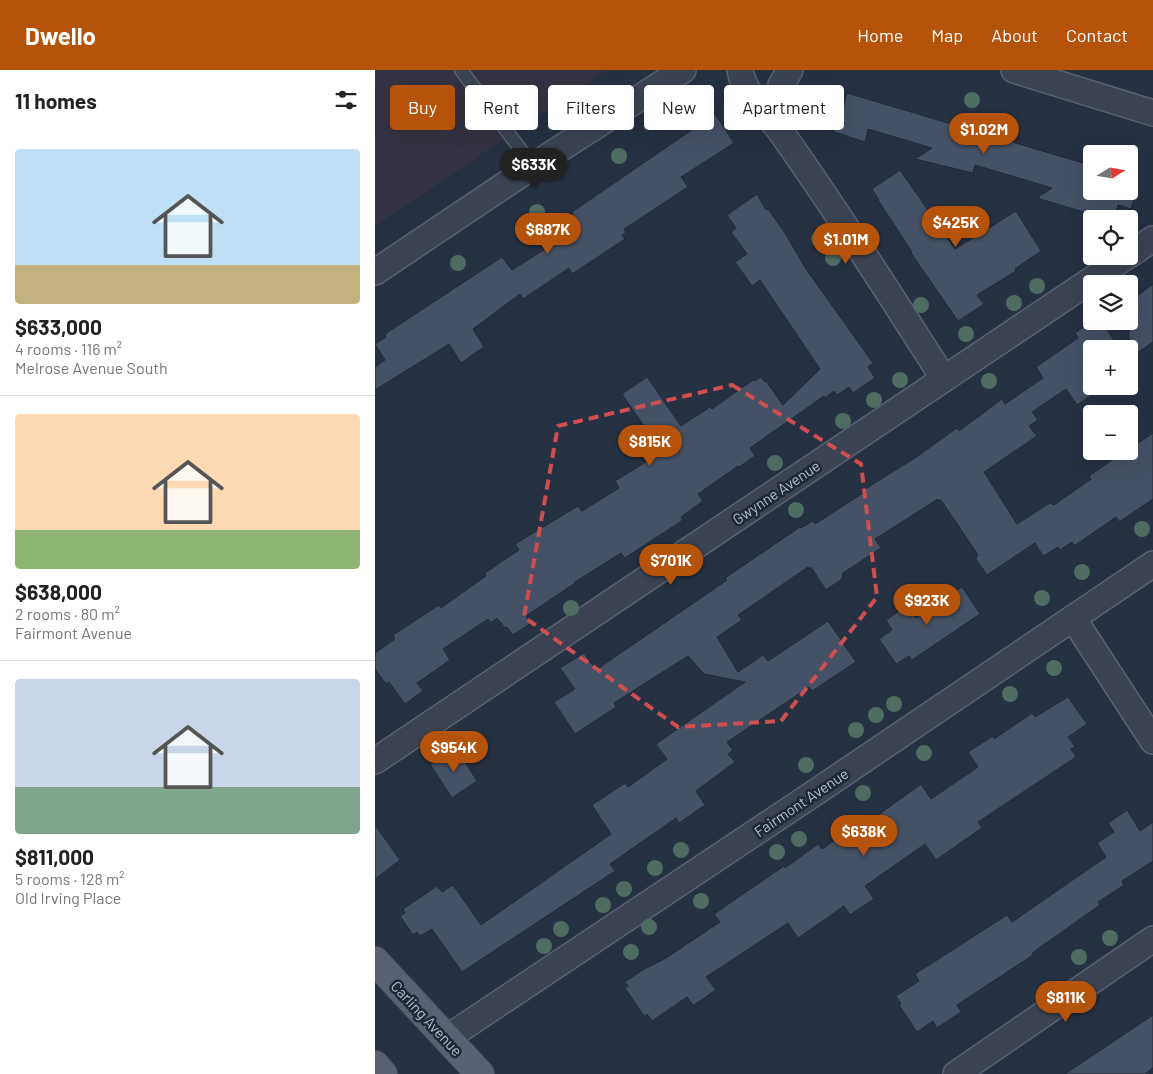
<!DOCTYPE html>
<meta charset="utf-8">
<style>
body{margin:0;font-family:Barlow,sans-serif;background:#f2f2f2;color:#222;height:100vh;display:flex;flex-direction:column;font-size:19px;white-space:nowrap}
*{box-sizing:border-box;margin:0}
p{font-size:16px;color:#767676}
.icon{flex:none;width:28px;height:28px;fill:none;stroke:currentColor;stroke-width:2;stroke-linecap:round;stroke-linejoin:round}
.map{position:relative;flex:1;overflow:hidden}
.side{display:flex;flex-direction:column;background:#fff;width:375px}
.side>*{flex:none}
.top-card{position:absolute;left:15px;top:15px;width:475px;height:45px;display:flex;gap:10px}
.needle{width:32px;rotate:79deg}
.controls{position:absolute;left:708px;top:75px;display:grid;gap:10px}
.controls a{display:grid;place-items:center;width:55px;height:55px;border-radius:5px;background:#fff;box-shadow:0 5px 20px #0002;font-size:25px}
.price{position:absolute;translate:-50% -42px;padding:0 11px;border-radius:18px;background:#b45309;color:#fff;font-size:16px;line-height:32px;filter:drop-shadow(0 1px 2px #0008)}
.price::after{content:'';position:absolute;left:50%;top:30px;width:15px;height:11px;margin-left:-8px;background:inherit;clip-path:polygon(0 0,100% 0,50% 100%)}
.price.current{background:#222;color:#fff}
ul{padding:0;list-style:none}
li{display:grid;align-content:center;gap:10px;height:265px;padding:0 15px}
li+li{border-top:1px solid #e0e0e0}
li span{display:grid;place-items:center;height:155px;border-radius:5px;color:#555}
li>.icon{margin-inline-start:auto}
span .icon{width:90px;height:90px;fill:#fffc;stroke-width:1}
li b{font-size:21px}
h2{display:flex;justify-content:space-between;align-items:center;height:60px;padding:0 15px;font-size:21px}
.chip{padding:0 18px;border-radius:5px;background:#fff;box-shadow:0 5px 20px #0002;font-size:18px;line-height:45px}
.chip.current{background:#b45309;color:#fff}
header{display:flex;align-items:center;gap:30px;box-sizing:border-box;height:70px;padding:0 25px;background:#b45309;color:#fff}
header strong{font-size:24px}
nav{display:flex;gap:28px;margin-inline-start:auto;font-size:18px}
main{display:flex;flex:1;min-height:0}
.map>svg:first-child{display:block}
</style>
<header>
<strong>Dwello</strong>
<nav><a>Home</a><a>Map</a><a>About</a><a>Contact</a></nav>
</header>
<main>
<section class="side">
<h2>11 homes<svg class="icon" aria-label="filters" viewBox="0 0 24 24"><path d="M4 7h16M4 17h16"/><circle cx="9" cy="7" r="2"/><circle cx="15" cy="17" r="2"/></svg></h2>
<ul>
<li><span style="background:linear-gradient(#bfe0f5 75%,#c2b280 0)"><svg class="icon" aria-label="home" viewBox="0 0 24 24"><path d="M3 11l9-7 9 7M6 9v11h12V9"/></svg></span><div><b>$633,000</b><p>4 rooms · 116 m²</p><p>Melrose Avenue South</p></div></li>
<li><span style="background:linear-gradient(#ffd9b3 75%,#8fb573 0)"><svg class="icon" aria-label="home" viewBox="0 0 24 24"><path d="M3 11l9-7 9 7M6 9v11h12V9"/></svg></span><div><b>$638,000</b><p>2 rooms · 80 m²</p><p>Fairmont Avenue</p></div></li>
<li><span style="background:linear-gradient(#c9d6e8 70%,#7fa58c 0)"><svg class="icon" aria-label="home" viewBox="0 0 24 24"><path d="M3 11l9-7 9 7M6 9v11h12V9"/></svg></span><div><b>$811,000</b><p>5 rooms · 128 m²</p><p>Old Irving Place</p></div></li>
</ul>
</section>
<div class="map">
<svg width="778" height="1004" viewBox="0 0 778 1004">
<rect width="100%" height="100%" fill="#263142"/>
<!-- medical -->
<path fill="#353343" d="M0,0H232L0,156Z"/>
<!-- building -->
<g fill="#455164" stroke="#212a39">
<path d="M472,23L708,93L716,97V121H754V109L764,113L756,139L743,135L739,149H732L662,128L677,118L600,95L598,103L540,89L557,78L493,59L490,72L459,62L465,38L468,39Z"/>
<path d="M340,44L359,73L306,107L313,117L249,159L251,163L247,165L250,169L197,204L194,198L148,229L145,224L98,259L109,277L86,293L74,274L0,320V297L10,290L0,274L11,267L10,264L127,187L137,200L178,174L172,165L188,154L186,152L198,144L197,142Z"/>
<path d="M525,100L580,179L641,141L666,181L640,199L641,201L602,225L609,234L583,251L536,183L537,182L503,130H504L497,119Z"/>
<path d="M382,124L391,140L393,139L410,163L431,199L498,293L493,297L500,308L478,323L474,317L462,325L459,321L450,328L449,326L375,378L380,386L364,397L363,396L323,424L328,431L306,447L308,450L250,488L246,483L200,512V513L151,546L156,553L138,565L132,557L130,558L122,548L116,553L113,549L68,579L75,590L42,613L48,621L30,634L14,612L11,614L0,599V583L20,569L18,565L64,535L66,538L111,506L110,503L144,480L140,474L203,436L207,441L244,418L240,411L287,382L247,324L272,307L306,356L335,337L337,339L378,310L380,311L386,307L390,312L391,311L408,335L445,299L385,210L377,216L360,192L372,184L356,162L361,158L352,145Z"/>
<path d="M778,214V272L754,289V232Z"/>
<path d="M717,251H726L745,279H716V316H729L702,335L691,319L657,342L663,350L654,356L662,366L609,402L642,454L675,433L679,435L716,409L714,406L750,381H754V379L778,363V429L744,452L741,447L699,476L697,472L685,480L683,477L668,486L660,473L612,505L601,489L603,485L566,430L564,431L563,429L500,469L506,478L468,503L467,509L451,520L436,497L434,499L433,497L363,545L367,550L342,567L363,602L388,585L393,591L453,551L481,592L437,621L434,617L352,672L358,680L353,684L360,692L321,721L330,735L304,753L301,748L235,794L240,801L87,902L57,859L45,866L42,862L38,865L25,846L30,843L28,839L62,816L67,822L78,815L106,855L236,764L217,735L250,713L253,717L292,689L281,674L370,612L329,604L313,586L239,633L241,637L200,664L179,632L200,619L185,598L209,583L221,600L352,510L350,508L425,457L426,458L438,451L440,454L488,423L487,421L540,388L582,358L584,361L627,329L630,334L668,308L661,297L703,268L700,263Z"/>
<path d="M587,517L605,544L537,590L534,586L521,594L504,569L517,560L511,550L533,535L541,548Z"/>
<path d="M693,627L712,654L693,667L700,677L696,679L701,687L603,752L607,758L561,790L550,774L490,816L499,829L475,845L469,836L423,868L413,853L331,907L341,920L319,935H318L312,927L277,951L272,944L269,946L250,918L253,916L250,912L266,901L291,888L345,852L339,844L409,796L410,798L443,774L447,779L497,744L499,748L546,714L556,729L603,697L593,682L618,666L619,669L657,643L660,647Z"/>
<path d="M81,678L102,711L77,728L55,694Z"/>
<path d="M752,740L765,761L778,752V791L747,811L749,815L723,832L725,835L657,883L658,885L582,935L586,942L562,958L558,951L542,962L524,935L526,934L521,926L544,911L540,904L632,845L637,852L731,787L722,773L739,762L733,753Z"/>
<path d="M0,755L25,790L0,809Z"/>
<path d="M778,945V998L770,1004H690Z"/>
</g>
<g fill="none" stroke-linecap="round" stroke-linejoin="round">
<!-- lane casing -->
<g stroke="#59616f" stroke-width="15">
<path id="lane" d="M86,0L158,96"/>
</g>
<!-- street casing -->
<g stroke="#59616f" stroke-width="28">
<g id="street">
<path d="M365,0C369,25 392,42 406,62C463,143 516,226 569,309"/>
<path d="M639,0L778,43"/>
<path d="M405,60L406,15L415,0"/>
<path d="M754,185L778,169"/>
<path d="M0,202L158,96L308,0"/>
<path d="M698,548L778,671"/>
<path d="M0,691L752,186"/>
<path d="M72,968L441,722L778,494"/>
<path d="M581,1004L778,869"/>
</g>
</g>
<!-- primary casing -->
<g stroke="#444c5b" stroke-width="30">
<g id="primary">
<path d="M0,891L105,1004"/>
<path d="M0,995L8,1004"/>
</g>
</g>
<!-- lane -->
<use href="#lane" stroke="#3b4352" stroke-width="12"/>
<!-- street -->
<use href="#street" stroke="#3b4352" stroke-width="25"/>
<!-- primary -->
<use href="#primary" stroke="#596272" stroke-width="28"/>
</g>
<!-- trees -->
<g fill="#4e6c61">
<circle cx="597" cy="30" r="8"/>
<circle cx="306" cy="41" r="8"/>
<circle cx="244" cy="86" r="8"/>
<circle cx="162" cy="142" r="8"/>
<circle cx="444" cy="169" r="8"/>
<circle cx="458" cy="188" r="8"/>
<circle cx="83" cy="193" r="8"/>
<circle cx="662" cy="216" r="8"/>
<circle cx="639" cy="233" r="8"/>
<circle cx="546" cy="235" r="8"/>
<circle cx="591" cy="264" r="8"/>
<circle cx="525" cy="310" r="8"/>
<circle cx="614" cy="311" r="8"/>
<circle cx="499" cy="330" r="8"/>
<circle cx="468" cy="351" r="8"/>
<circle cx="400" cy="393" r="8"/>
<circle cx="421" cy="440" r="8"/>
<circle cx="767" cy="459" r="8"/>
<circle cx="707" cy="502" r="8"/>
<circle cx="667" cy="528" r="8"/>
<circle cx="196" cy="538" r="8"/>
<circle cx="679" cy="598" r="8"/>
<circle cx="635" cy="624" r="8"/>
<circle cx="519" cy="634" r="8"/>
<circle cx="501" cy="645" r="8"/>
<circle cx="481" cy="660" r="8"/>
<circle cx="549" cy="683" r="8"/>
<circle cx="431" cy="695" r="8"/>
<circle cx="488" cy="723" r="8"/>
<circle cx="424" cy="769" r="8"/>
<circle cx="306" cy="780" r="8"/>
<circle cx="402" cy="782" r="8"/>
<circle cx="280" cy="798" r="8"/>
<circle cx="249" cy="819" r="8"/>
<circle cx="326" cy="831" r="8"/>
<circle cx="228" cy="835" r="8"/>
<circle cx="274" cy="857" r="8"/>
<circle cx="186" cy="859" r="8"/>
<circle cx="735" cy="868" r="8"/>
<circle cx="169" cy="876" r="8"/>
<circle cx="256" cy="882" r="8"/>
<circle cx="704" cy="887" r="8"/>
</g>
<!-- marked area -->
<path fill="none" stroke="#ce4e51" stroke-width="4" stroke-dasharray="10 6" stroke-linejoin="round" d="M357,315L486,394L502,527L406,651L303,657L149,547L183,356Z"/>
<g text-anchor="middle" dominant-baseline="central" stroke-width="5" stroke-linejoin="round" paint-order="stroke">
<!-- street labels -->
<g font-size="15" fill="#b8bfcc" stroke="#1f2837">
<text transform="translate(401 422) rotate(-34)">Gwynne Avenue</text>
<text transform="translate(426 732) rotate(-34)">Fairmont Avenue</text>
<text transform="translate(52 948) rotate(47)">Carling Avenue</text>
</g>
</g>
</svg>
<div class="controls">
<a><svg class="needle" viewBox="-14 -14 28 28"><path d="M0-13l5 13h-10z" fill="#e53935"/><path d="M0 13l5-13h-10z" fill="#767676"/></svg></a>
<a><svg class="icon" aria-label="locate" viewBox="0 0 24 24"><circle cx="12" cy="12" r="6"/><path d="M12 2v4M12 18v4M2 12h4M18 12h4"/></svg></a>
<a><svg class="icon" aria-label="layers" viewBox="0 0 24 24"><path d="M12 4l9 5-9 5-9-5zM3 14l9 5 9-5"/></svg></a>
<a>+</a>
<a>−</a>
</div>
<b class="price" style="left:609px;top:85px">$1.02M</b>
<b class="price current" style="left:159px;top:120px">$633K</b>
<b class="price" style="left:581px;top:178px">$425K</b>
<b class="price" style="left:173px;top:185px">$687K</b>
<b class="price" style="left:471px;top:195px">$1.01M</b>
<b class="price" style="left:275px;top:397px">$815K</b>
<b class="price" style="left:296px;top:516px">$701K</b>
<b class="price" style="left:552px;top:556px">$923K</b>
<b class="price" style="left:79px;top:703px">$954K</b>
<b class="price" style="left:489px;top:787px">$638K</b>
<b class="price" style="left:691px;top:953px">$811K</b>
<div class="top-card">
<a class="chip current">Buy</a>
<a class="chip">Rent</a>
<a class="chip">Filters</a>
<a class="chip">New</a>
<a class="chip">Apartment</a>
</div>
</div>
</main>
